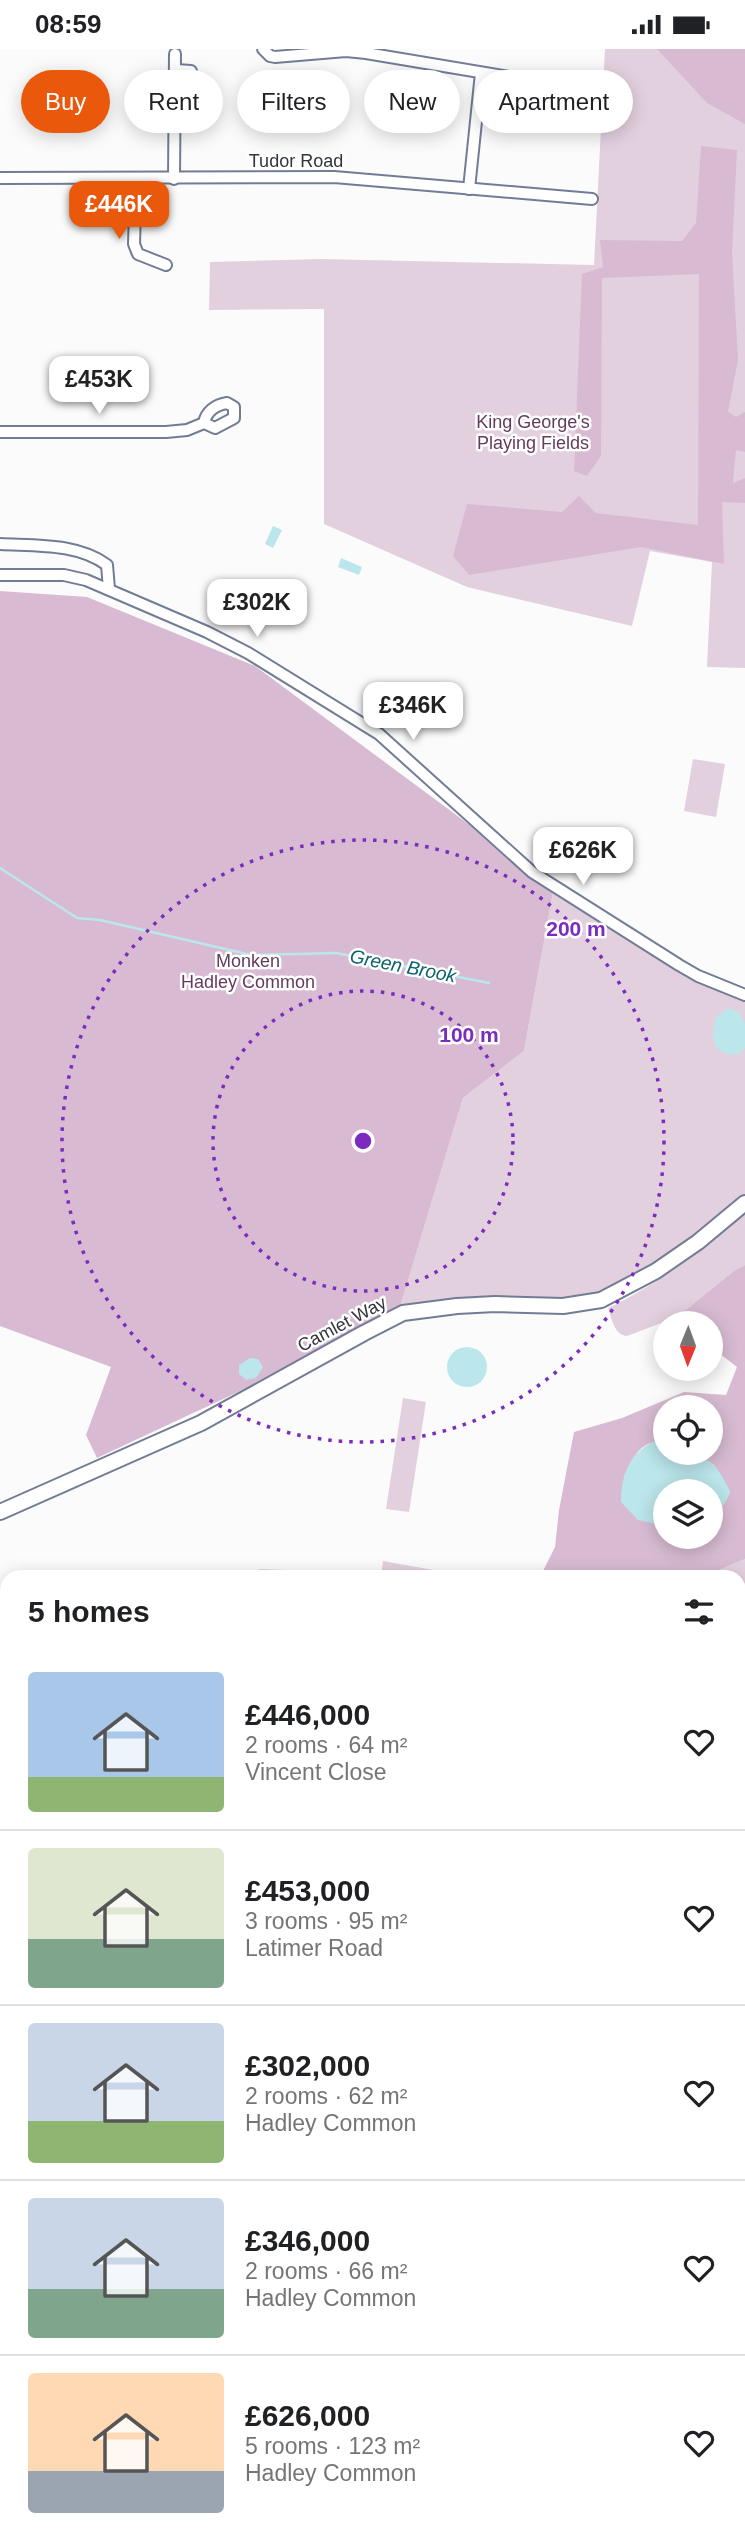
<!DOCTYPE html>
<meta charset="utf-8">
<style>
body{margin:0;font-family:Arial,sans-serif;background:#f2f2f2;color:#202124;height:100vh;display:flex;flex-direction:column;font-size:26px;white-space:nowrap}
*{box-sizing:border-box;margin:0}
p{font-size:23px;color:#757577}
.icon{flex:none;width:38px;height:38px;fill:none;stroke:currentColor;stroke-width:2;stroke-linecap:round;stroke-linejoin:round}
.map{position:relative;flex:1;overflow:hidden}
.sheet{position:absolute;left:0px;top:1521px;width:746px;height:975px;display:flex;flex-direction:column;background:#fff;border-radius:21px 21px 0 0;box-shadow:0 4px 18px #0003}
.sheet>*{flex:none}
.banner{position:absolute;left:21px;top:21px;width:704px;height:63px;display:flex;gap:14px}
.needle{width:46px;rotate:181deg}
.tools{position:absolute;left:653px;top:1262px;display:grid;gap:14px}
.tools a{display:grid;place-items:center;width:70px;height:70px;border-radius:50%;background:#fff;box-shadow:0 4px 18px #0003;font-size:35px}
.price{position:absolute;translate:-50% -60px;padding:0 16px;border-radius:14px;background:#fff;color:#222;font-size:23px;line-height:46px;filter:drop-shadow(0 2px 4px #0008)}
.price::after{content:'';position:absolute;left:50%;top:42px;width:21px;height:16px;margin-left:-10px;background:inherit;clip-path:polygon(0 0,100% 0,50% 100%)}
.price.selected{background:#ea580c;color:#fff}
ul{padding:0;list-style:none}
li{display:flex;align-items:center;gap:21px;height:175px;padding:0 28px}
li+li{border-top:2px solid #e0e0e0}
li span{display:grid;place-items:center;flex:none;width:196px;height:140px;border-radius:7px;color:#555}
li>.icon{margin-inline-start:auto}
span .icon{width:84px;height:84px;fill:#fffc;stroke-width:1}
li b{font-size:30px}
h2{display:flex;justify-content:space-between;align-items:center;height:84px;padding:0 28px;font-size:30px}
.pill{padding:0 24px;border-radius:32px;background:#fff;box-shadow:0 4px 18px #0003;font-size:24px;line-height:63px}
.pill.selected{background:#ea580c;color:#fff}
.status{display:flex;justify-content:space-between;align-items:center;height:49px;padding:0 35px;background:#fff;direction:ltr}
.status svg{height:19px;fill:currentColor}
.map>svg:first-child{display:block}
</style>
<div class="status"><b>08:59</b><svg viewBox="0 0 49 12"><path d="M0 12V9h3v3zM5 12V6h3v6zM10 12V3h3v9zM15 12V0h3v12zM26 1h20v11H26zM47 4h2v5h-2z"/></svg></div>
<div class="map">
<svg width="745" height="2494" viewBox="0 0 745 2494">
<rect width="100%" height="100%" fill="#fbfbfb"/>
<!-- green -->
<g fill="#e3d0df">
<path d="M605,0H745V619L707,618L712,513L650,502L632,577L467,538L324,475V260L209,261L210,213L321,210L594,216Z"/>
<path d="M693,710L725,715L716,768L684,762Z"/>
<path d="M553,843L682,925L745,952V1149L658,1216L595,1247L576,1252L490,1251L400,1258L463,1049L524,1002Z"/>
<path d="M745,1164V1216L735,1221L677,1268L627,1287C614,1286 612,1270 608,1259C660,1235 701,1199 745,1164Z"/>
<path d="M403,1349L426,1353L409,1463L386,1460Z"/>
<path d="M745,1510V1626L739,1623L738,1528H702Z"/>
<path d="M383,1512L472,1528H381Z"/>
<path d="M259,1520L286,1521L285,1528H259Z"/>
<path d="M7,1660V2281H0V1662Z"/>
</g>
<!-- forest -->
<g fill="#d8bbd2" fill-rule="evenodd">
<path d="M657,0H745V75L707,54Z"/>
<path d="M701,97L737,101L732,203L738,311L728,363L736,368L745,363V403L736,401L733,434L745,429V454L722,453L724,515L641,498L469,526L453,507L467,455L562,463L579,447L596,464L698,476L699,225L602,229L601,407L587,427L574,422L582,225L603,218L600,191L682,192L696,174Z"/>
<path d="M0,542L87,548L255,617L521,814L553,843L524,1002L463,1049L400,1258L236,1344L97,1409L86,1386L111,1318L0,1277Z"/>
<path d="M745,1216V1510L702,1528H540L555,1498L559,1461L574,1383L622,1369L684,1343L726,1346L737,1318L719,1304H711L710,1274H679L677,1268L735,1221ZM665,1358H710V1404H694L714,1416L730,1443L724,1455L711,1463L710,1488H665V1477L660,1478L624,1428C633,1409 640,1390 665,1393Z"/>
<path d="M470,2489H505L512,2494H467Z"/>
</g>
<!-- water -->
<g fill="#bbe6eb">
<path d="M273,477L282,481L273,499L265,495Z"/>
<path d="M341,509L362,518L359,526L338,518Z"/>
<path d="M728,959L740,964L745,975V999L737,1006C710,1005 711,989 716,968Z"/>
<circle cx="467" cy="1318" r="20"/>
<path d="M250,1309L258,1310L263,1318L256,1329L246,1331L239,1325V1316Z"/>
<path d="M655,1392L665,1393V1404C703,1404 714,1407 730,1443L724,1455L711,1463L710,1442H665V1477L638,1471L621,1453C621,1426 630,1403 655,1392Z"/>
</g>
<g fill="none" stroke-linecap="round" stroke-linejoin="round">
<!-- stream -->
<g stroke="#bbe6eb" stroke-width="2.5">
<path d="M0,819L77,869L100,871L251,906L336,904L489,934"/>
<path d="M738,1927L745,1923"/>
<path d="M738,2152L745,2154"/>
<path d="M0,2271H7"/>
</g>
<!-- minor casing -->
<g stroke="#737c95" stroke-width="14">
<g id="minor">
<path d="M263,0L270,7L275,8L346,2L366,4L551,35"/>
<path d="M176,21L191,22"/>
<path d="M0,129L334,128L592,150"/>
<path d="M136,130L134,195L138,205L166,216"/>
<path d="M174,130L175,5"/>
<path d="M469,140L481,24"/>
<path d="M0,383H166L187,381L204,374L215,379L234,369V358L227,354C215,356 206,363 204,374"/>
<path d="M0,495C35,497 78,494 107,516L109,540"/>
<path d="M0,526H64L86,531L207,583L248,604L379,685L532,823L679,916L698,927L745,946"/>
</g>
</g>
<!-- tertiary casing -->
<g stroke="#737c95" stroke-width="18">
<path id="tertiary" d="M0,1463L201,1374L364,1284L403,1264L457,1257L495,1255L563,1257L601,1251L656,1222L698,1193L745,1154"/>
</g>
<!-- minor -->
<use href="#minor" stroke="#fff" stroke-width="10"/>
<!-- tertiary -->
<use href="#tertiary" stroke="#fff" stroke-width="14"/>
</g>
<!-- distance rings -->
<g fill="none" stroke="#7b2cbf" stroke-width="3.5" stroke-dasharray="3.5 7">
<circle cx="363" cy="1092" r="150"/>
<circle cx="363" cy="1092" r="301"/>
</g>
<g text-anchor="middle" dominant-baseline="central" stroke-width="5" stroke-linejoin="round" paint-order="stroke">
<!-- street labels -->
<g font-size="18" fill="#313540" stroke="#fff">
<text x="296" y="112">Tudor Road</text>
<text transform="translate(342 1275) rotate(-28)">Camlet Way</text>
</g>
<!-- park labels -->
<g font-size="18" fill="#643b5d" stroke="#fff">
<text x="533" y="373">King George's<tspan x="533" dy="21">Playing Fields</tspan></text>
<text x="248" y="912">Monken<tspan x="248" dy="21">Hadley Common</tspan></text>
</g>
<!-- water labels -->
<g font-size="19" font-style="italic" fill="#0b626b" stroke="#fff">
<text transform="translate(403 917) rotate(11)">Green Brook</text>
</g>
</g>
<circle cx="363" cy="1092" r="10" fill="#7b2cbf" stroke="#fff" stroke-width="3.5"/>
<g font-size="21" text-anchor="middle" font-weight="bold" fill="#7b2cbf" stroke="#fff" stroke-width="5" stroke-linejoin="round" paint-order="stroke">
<text x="576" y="887">200 m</text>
<text x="469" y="993">100 m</text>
</g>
</svg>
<div class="tools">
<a><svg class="needle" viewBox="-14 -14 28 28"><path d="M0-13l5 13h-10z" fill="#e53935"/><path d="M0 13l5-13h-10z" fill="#757577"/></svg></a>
<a><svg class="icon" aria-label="locate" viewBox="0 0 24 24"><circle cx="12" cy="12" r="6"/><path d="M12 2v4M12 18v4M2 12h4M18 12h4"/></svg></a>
<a><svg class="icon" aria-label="layers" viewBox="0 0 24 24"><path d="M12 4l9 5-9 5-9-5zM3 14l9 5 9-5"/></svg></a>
</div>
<b class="price selected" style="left:119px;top:192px">£446K</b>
<b class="price" style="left:99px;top:367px">£453K</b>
<b class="price" style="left:257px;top:590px">£302K</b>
<b class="price" style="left:413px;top:693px">£346K</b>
<b class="price" style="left:583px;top:838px">£626K</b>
<div class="banner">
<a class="pill selected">Buy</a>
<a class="pill">Rent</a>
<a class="pill">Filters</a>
<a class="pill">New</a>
<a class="pill">Apartment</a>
</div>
<section class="sheet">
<h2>5 homes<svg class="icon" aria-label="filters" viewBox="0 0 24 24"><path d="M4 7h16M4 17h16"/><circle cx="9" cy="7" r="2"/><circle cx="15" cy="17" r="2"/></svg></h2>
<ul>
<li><span style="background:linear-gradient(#a9c7e8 75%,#8fb573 0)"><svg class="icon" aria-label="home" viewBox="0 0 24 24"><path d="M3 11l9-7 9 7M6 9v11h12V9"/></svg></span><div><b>£446,000</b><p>2 rooms · 64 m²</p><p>Vincent Close</p></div><svg class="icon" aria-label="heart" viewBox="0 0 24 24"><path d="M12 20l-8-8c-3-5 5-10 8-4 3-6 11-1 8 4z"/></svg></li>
<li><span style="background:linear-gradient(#dfe7d0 65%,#7fa58c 0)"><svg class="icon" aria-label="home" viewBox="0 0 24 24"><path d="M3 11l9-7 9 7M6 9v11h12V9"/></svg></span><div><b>£453,000</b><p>3 rooms · 95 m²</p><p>Latimer Road</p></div><svg class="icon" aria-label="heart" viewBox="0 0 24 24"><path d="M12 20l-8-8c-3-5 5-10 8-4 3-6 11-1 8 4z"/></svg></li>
<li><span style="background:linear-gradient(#c9d6e8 70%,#8fb573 0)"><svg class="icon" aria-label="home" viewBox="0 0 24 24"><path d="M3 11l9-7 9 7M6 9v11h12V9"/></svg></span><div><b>£302,000</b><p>2 rooms · 62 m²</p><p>Hadley Common</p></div><svg class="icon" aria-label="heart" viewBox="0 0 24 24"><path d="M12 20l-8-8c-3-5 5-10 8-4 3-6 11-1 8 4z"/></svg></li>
<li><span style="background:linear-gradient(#c9d6e8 65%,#7fa58c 0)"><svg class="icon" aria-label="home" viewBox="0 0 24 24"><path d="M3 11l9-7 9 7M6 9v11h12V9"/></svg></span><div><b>£346,000</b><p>2 rooms · 66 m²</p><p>Hadley Common</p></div><svg class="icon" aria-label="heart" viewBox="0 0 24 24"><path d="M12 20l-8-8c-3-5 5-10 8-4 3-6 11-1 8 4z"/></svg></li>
<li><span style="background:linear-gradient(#ffd9b3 70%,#9aa5b1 0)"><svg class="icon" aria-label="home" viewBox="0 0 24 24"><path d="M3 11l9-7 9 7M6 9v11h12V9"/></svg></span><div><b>£626,000</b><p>5 rooms · 123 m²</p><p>Hadley Common</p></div><svg class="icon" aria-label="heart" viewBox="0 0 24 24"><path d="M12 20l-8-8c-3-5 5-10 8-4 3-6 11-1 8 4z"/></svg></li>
</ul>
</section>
</div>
